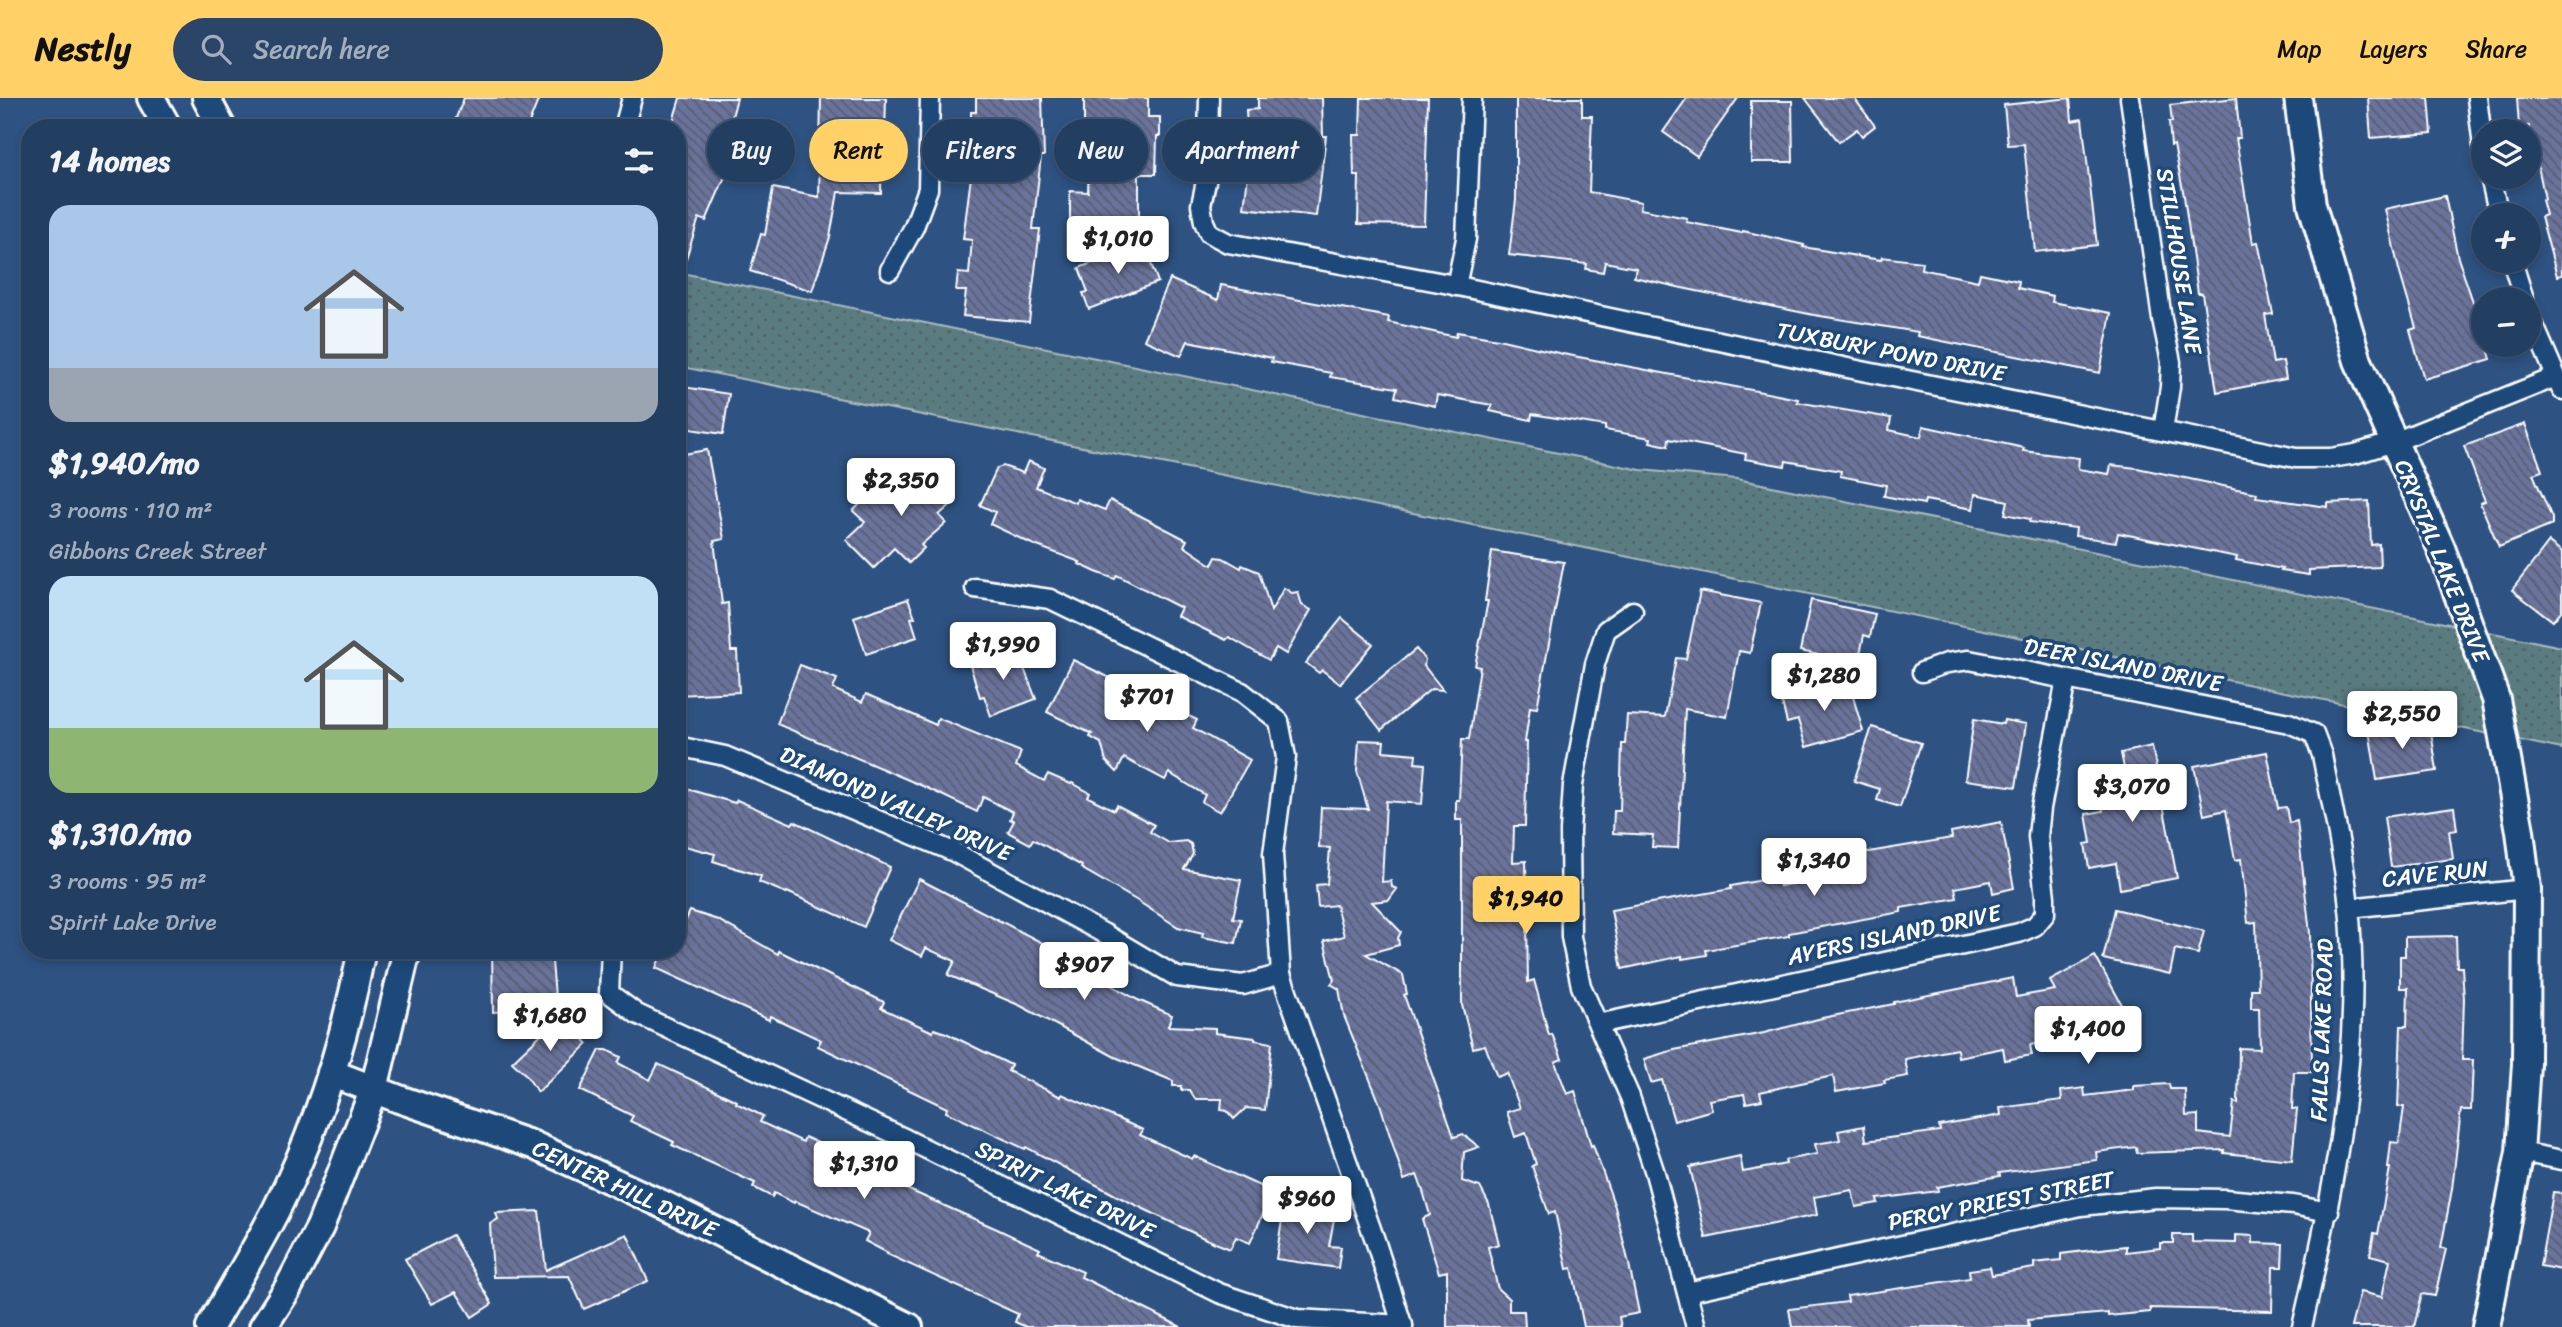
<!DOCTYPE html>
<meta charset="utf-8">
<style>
body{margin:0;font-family:Sriracha,sans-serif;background:#2a4567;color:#f1f3f6;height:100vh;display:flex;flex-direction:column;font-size:26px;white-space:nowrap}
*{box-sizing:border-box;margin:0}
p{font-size:23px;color:#a2aebd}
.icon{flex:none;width:38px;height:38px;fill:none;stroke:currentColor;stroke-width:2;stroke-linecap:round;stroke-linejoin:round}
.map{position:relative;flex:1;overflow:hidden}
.sheet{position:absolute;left:21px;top:21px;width:665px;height:840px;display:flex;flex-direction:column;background:#223e61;border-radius:28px;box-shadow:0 4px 10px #0003,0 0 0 2px #3f5776}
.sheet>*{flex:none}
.hud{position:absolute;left:707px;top:21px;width:665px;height:63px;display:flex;gap:14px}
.buttons{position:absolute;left:2471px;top:21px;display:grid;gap:14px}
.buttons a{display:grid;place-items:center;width:70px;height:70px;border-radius:50%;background:#223e61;box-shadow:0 4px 10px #0003,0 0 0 2px #3f5776;font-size:35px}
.price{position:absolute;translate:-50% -60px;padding:0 16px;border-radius:7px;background:#fff;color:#222;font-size:23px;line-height:46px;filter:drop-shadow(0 2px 4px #0008)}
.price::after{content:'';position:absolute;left:50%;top:42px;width:21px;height:16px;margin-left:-10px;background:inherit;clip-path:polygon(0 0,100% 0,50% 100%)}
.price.selected{background:#ffd166;color:#111}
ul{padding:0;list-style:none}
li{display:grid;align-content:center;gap:14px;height:371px;padding:0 28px}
li span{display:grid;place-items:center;height:217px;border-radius:21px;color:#555}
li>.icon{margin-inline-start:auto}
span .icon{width:126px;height:126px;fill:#fffc;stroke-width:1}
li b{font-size:30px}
h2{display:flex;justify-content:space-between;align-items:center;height:84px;padding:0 28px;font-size:30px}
.pill{padding:0 24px;border-radius:32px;background:#223e61;box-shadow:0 4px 10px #0003,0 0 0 2px #3f5776;font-size:24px;line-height:63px}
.pill.selected{background:#ffd166;color:#111}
header{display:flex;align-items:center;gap:42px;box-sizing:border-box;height:98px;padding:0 35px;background:#ffd166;color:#111}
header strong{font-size:33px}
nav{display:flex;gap:38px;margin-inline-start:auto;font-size:24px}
.search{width:490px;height:63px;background:#2a4567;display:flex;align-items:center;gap:18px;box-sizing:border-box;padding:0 24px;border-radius:38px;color:#a2aebd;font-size:26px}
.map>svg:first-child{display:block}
</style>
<header>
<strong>Nestly</strong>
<div class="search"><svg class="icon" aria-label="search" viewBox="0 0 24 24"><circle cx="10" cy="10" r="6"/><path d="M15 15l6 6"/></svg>Search here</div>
<nav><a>Map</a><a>Layers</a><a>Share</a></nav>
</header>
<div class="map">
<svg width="2562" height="1229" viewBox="0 0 2562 1229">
<defs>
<pattern id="grass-dots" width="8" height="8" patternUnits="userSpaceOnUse" patternTransform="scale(1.75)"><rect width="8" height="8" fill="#5a7b80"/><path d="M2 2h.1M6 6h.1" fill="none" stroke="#536466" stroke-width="1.8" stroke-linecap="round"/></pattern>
<pattern id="building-back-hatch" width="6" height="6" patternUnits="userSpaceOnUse" patternTransform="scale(1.75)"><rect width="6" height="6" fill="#69739c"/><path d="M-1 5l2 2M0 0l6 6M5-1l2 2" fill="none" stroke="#595e70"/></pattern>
</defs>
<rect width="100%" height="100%" fill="#2e5281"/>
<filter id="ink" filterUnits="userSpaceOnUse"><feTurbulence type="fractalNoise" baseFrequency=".0143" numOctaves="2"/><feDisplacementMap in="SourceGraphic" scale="14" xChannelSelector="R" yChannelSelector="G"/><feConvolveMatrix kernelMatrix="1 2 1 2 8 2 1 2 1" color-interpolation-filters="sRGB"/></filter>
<g filter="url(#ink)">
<!-- grass -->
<path fill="url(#grass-dots)" stroke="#acbdc0" stroke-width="2" d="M677,174L1641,372L1737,381L2562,549V651L1473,427L677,268Z"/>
<!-- building -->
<g fill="url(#building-back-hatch)" stroke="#fff" stroke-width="2">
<path d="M464,0H539L527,30H452Z"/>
<path d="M680,0H737L728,34L739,38L730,67L706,123L699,120L681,176L677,175V30H671Z"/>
<path d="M821,0H886L885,35H882L881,95L838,94L830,139L812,193L750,173L761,136L765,137L773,90L819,99Z"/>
<path d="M976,0H1042L1044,58H1041L1033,131H1040L1029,224L963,218L966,193H956L958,175L969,176L972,142L963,141L972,71L977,72V37H971V14H976Z"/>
<path d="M1084,0H1148V19H1160V38H1157L1156,76H1139V134H1070V93L1088,94L1089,38H1084Z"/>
<path d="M1258,0H1322L1323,38H1326L1316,118L1244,110L1254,29H1247L1246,12L1258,11Z"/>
<path d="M1361,0H1428L1424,127L1358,126L1359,78H1354L1353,37H1360Z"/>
<path d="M1516,0H1582V18H1592L1589,94L1641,104L1640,111L1687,120L1686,124L1742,135L1743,133L1804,147L1803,149L1881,162L1882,159L1922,164L1921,171L1978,183L1980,175L2019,183L2018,190L2053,198L2052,204L2111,215L2100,275L1917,238L1918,234L1814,217L1682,190L1634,179L1636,170L1605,164L1603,174L1586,171L1587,166L1509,157L1516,102Z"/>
<path d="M1687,0H1738L1697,58L1663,34Z"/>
<path d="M1805,0H1854L1875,28L1862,38L1857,31L1839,44Z"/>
<path d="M2070,0L2072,23L2082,21L2097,147L2035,154L2024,46L2008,47L2004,7Z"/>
<path d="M2236,0L2240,40H2236L2253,145L2258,144L2273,216L2265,217L2273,265L2283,263L2286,281L2217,294L2202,195H2198L2184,98L2174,47L2171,48L2169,24H2172L2170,7Z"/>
<path d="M2368,0H2429L2432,35L2371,40Z"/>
<path d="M2517,0H2562V177L2557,178L2541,119L2546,117L2542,102L2545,101L2538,68L2529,70V28L2519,29Z"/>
<path d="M1751,3H1792L1793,64H1751Z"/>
<path d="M2445,98L2458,160L2483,233V247H2487L2491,261L2424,281L2410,232L2416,230L2399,172L2385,111Z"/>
<path d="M1143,145L1158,184L1089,211L1083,195L1088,194L1079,170Z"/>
<path d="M1170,181L1218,202L1221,187L1389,219L1388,224L1456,239L1457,234L1498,241L1563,256L1798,301L1797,304L1891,320L1889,332L1921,339L1923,328L2024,350L2023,353L2079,360L2078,371L2109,376L2111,367L2137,370L2257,395L2256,399L2328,409V405L2369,403L2371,447L2379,446L2380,469L2309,472V477L2281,473L2282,471L2236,462L2237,459L2118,435L2116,444L2075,438L2076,430L2029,424L2030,421L2005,416L2008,403L1975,396L1973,411L1925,402L1924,406L1884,398L1886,387L1840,378L1841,373L1786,363L1785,368L1745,361L1746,356L1669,341L1668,348L1650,344L1651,340L1605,332V328L1532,316L1531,322L1490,313L1492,307L1437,297L1435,308L1395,299L1397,290L1330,279L1331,275L1271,264L1272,260L1188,243L1181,258L1144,242Z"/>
<path d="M677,288L729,296L723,336L677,329Z"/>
<path d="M2525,326L2542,373L2533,376L2552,420V427L2499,449L2480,405L2485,403L2464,348Z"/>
<path d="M707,352L724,441L714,443L722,506L728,505L731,553H737L739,594L677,597V357Z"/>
<path d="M1028,363L1044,370L1036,389L1076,405L1077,401L1105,412L1110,402L1187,442L1184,448L1212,467L1216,459L1223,460L1241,470L1242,467L1259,474L1271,513L1284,490L1292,495L1298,494L1302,507L1311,512L1286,556L1276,550L1269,562L1229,539L1226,542L1177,518L1181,510L1117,477L1115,481L1096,474L1079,466L1080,464L1032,446L990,426L995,414L980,407L997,370L1003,368L1023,375Z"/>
<path d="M914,369L922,378L928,373L955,403L939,417L946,425L921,447L924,450L909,465L894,450L874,470L846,442L865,424L853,413L870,396L876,402Z"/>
<path d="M2549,444L2562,454V512L2553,523L2512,492Z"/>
<path d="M1492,453L1564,464L1537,610L1530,609L1525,644H1527L1525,728H1514L1513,764L1526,763L1528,884L1534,882L1549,937L1552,936L1562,961L1555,964L1567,996L1575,993L1591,1048L1593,1047L1615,1109L1629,1166L1639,1215L1619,1219L1621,1229H1584L1572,1170L1567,1171L1555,1114L1549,1116L1532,1068L1536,1066L1526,1035L1515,1039L1507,1014L1520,1010L1507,975L1497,979L1485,947L1473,950L1462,907V722H1456V702H1459L1462,641H1469L1480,569L1475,568L1488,503H1485Z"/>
<path d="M1700,493L1761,505L1750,555L1739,553L1727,619L1685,611L1678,750L1652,749L1653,737L1613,735L1614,713H1620L1622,646H1625L1627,617L1665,619L1676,560L1686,561Z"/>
<path d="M908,501L915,519L911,520L917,539L866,556L854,519Z"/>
<path d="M1811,502L1875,516L1870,539L1864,537L1858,565L1800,553Z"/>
<path d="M1342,520L1373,546L1340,586L1322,572L1319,575L1306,565Z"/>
<path d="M1016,550L1036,601L991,618L984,598L980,599L970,567Z"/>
<path d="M1416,551L1425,561L1424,568L1443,592L1431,591L1381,632L1356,600Z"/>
<path d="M1073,562L1197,622L1193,630L1250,662L1220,714L1202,704L1205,697L1169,675L1165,682L1124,660L1117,674L1106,663L1101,645L1090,639L1092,636L1047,614Z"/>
<path d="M800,567L837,581L833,591L862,604L866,596L936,627L938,620L1021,654L1016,668L1044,683L1048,676L1071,686L1072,685L1090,695L1088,699L1114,712L1117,707L1154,727L1150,734L1169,745L1186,743L1191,746L1193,756L1184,771L1241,782L1233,820L1241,821L1236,845L1202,839L1203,835L1178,829L1136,802L1081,770L1082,768L1033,741L1030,746L1008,734L1014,723L1010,721L1013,714L983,699L977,714L925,689L777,626Z"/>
<path d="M1848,582L1863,633L1806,649L1798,622L1787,625L1781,601Z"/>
<path d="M1974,621L2003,626L2004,622L2026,626L2016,689L1965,682Z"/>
<path d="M2418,624L2420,635L2431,633L2437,673L2377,682L2369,632Z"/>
<path d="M1872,629L1921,645L1900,709L1877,702L1880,691L1854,683Z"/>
<path d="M1359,642L1384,643L1383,653L1416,656L1415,665L1425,666L1422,706L1386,703L1382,784L1391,783L1392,789L1397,791L1389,802L1372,804L1401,834L1398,840L1399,847L1366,856L1403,877L1407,896L1404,897L1454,1039L1463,1036L1479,1049L1464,1054L1462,1083L1480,1089L1489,1106L1499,1146L1488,1149L1498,1191L1509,1201V1213H1524L1525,1229H1447V1173L1439,1175L1422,1121L1430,1117L1423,1093L1417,1077L1404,1082L1380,1006L1344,918L1339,891L1331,886L1334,882L1324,843L1344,838L1336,807L1318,809L1316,787L1327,786L1330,750L1319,749L1321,709L1368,711L1357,673Z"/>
<path d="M2152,648L2177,780L2120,791L2116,765L2089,770L2085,746L2091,745L2086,716L2103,713L2097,681L2125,675L2121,655Z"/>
<path d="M2267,654L2278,710L2286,709L2289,725L2297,723L2310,835L2312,974H2294L2292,1011H2297L2292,1062L2224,1055V1052L2137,1055L2136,1049L2096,1054L2097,1062L1999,1075L2000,1078L1937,1089L1938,1093L1877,1101L1878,1105L1856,1109L1852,1092L1814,1099L1817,1117L1706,1140L1690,1069L1740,1058L1743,1074L1786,1066L1785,1062L1817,1056L1815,1046L1840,1042L1838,1033L1864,1028L1866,1043L1940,1033L1939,1028L2001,1017L2000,1010L2062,1002L2061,993L2084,990L2085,998L2134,992V988L2169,986L2170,991H2185L2186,1018L2198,1017V1035L2230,1039L2234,1004L2238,1005L2239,950L2260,951L2259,910H2251V891H2258L2256,824L2248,825L2241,761L2235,762L2226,712L2204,717L2194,668Z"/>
<path d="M677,688L735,705L737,702L792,726L794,723L890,769L864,829L787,794L786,795L759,784L761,778L713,763L715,756L677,746Z"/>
<path d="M2454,709L2457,732L2449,733L2453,761L2391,769L2384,719Z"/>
<path d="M2001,724L2014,790L1993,795L1991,783L1955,790L1957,800L1901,810V814L1789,835V838L1706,852L1707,857L1682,861V858L1622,871L1611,812L1731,791V788L1778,779L1780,788L1811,782L1809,769L1840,763L1839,759L1952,740L1951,734Z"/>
<path d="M919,781L1085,867L1083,871L1138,902L1172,917L1168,928L1215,930V935L1255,940V942L1272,945L1265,1012L1246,1010L1234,1021L1227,1013L1221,1012L1222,1001H1195L1189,992H1181V988H1173V983L1115,959L1021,908L948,877L955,863L926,850L922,858L889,842Z"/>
<path d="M2115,811L2204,833L2198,856L2175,851L2170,876L2103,861Z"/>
<path d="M690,813L718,822L778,856L779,853L884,904L881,910L933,934L934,931L946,935L1011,967L1008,973L1061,999L1062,996L1143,1032L1140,1037L1192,1061L1194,1058L1273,1094L1250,1145L1236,1139L1230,1151L1206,1141L1119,1099L1026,1049L1025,1051L946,1014L947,1010L818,948L821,942L770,918L769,922L656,870L663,852H677V820L685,824Z"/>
<path d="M2456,838L2457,869H2462L2464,901L2462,962H2473L2471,1012H2461L2452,1091L2441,1150L2446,1151L2435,1198L2422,1196L2414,1229H2351L2360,1194L2382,1199L2390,1162L2370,1157L2374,1135L2378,1136L2390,1070H2388L2391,1044L2399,1045L2404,1009H2398L2401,928H2407L2408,890H2400V858H2405V839Z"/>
<path d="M492,852H551L556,910L493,914Z"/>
<path d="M2095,858L2126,914L2085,937L2030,947L2032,957L2005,962L2003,950L1958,959L1957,951L1905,961L1908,978L1884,982L1885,985L1836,994L1833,978L1760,994L1762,1002L1746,1005L1744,996L1709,1002L1712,1012L1674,1023L1662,982L1651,985L1644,961L1674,952L1764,935L1822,920L1894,906V904L2013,880L2016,899L2055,892L2050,883Z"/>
<path d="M562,916L588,946L538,994L525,976L512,964Z"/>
<path d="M600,952H607L621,959L618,965L650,982L658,966L737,1003L736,1005L763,1018L760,1024L803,1044L805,1039L867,1067L866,1070L900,1088L997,1131L1040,1151L1038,1154L1083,1174L1081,1179L1181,1229H1026L1015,1224L1018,1216L887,1156L888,1155L865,1143L869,1135L795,1103L794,1105L774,1095L772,1099L753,1089L755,1085L672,1047L674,1044L630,1023L633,1018L580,992Z"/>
<path d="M2553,1095L2562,1096V1172L2540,1168Z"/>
<path d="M1285,1102L1321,1108L1320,1118L1334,1121L1329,1148L1341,1149L1338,1170L1276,1161Z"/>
<path d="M539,1113L546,1172L627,1136L648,1183L584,1211L569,1178L493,1179L490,1126L498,1121L496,1115Z"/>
<path d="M452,1137L492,1206L472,1219L456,1194L432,1206L405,1161Z"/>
<path d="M2173,1137H2192V1144L2236,1145V1137L2253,1138V1145L2283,1146L2282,1169H2273L2272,1213L2150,1210V1214L2108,1218V1215L2028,1222L2029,1229H1792L1789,1211L1848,1204L1847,1198L1970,1180L1969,1172L1990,1169L1992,1177L2034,1170V1165L2061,1162V1156L2126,1148V1154L2160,1150V1145H2173Z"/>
</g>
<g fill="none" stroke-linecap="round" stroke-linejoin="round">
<!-- street casing -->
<g stroke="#fff" stroke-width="23">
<g id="street">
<path d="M1209,0L1207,79L1201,107L1204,124L1209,135L1228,145L1444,185L1862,273L2296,360H2331L2355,356L2394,344L2556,279"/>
<path d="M2130,0L2162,221L2171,264L2170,289L2163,333"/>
<path d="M2477,0L2483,48"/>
<path d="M624,30L632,0"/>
<path d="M2490,79L2499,117"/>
<path d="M2512,163L2524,201"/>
<path d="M890,172L914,129L928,91L930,0"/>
<path d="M1456,188L1466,141L1472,0"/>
<path d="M2529,216L2562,292"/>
<path d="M975,490L1050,501L1242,594L1279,623L1286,659L1273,756L1281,876L1375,1142L1403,1229"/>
<path d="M1633,513L1606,532L1595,566L1573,687L1570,733L1571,839L1581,888L1630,999L1655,1075L1696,1229"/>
<path d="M1922,574L1947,565L1969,562L2289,625L2314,636L2322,657C2332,708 2344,758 2349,809C2363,952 2334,1091 2302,1229"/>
<path d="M677,648L725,658L954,754L1103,835L1177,879L1243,887L1281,876"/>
<path d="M2349,810L2527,791"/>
<path d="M611,852L609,895L637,916L906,1041L1219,1195L1297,1221L1403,1227"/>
<path d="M1598,926L2019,835L2035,828L2045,816V799L2038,739L2041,710L2066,582"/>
<path d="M2520,1054L2562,1062"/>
<path d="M1687,1194L2081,1108L2156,1100L2225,1101L2293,1107L2329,1114"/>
</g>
</g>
<!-- secondary casing -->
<g stroke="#fff" stroke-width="32">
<g id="secondary">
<path d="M151,0L168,30"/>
<path d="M206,0L222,30"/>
<path d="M2298,0L2312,107L2358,263L2441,450L2496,601L2520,733L2527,791L2526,966L2520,1054L2486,1229"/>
<path d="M331,975L399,1001L533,1047L660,1105L909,1229"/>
<path d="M210,1229C232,1190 256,1151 276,1112C317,1031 345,941 362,852"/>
<path d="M263,1229L288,1190L320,1129L374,991L407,852"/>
</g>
</g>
<!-- street -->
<use href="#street" stroke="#1f4a7a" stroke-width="18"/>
<!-- secondary -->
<use href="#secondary" stroke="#1f4a7a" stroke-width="26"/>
</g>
</g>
<g text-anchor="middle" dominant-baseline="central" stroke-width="7" stroke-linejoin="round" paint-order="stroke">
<!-- street labels -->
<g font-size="23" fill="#fff" stroke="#1f4a7a">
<text transform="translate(2179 163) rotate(81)">STILLHOUSE LANE</text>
<text transform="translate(1891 254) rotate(11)">TUXBURY POND DRIVE</text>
<text transform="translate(2442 463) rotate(68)">CRYSTAL LAKE DRIVE</text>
<text transform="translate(2123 567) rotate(11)">DEER ISLAND DRIVE</text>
<text transform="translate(896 706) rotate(24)">DIAMOND VALLEY DRIVE</text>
<text transform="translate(2435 776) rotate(-6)">CAVE RUN</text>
<text transform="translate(1894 837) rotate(-12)">AYERS ISLAND DRIVE</text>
<text transform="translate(2322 932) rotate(-88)">FALLS LAKE ROAD</text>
<text transform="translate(625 1091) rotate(25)">CENTER HILL DRIVE</text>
<text transform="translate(1065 1092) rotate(26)">SPIRIT LAKE DRIVE</text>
<text transform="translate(2001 1103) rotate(-11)">PERCY PRIEST STREET</text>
</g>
</g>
</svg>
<div class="buttons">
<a><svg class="icon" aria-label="layers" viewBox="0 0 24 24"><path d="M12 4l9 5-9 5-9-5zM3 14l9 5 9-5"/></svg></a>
<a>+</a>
<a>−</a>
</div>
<b class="price" style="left:1118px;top:178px">$1,010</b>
<b class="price" style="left:901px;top:420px">$2,350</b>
<b class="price" style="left:1003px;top:584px">$1,990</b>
<b class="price" style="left:1824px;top:615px">$1,280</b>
<b class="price" style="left:1147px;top:636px">$701</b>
<b class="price" style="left:2402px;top:653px">$2,550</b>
<b class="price" style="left:2132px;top:726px">$3,070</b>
<b class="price" style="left:1814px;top:800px">$1,340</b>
<b class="price selected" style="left:1526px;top:838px">$1,940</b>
<b class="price" style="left:1084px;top:904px">$907</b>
<b class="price" style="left:550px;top:955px">$1,680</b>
<b class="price" style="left:2088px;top:968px">$1,400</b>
<b class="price" style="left:864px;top:1103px">$1,310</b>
<b class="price" style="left:1307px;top:1138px">$960</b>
<div class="hud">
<a class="pill">Buy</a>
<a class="pill selected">Rent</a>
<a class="pill">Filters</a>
<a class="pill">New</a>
<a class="pill">Apartment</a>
</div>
<section class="sheet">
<h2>14 homes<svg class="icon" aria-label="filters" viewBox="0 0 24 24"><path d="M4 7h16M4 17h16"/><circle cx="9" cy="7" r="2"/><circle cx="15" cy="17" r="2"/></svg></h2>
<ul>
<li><span style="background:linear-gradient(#a9c7e8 75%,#9aa5b1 0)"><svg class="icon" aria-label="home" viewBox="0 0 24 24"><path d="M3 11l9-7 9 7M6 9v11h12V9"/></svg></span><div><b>$1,940/mo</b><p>3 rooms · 110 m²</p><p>Gibbons Creek Street</p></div></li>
<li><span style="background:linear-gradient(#bfe0f5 70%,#8fb573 0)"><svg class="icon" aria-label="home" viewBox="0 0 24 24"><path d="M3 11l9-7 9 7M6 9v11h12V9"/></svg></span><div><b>$1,310/mo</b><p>3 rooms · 95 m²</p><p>Spirit Lake Drive</p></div></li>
</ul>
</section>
</div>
